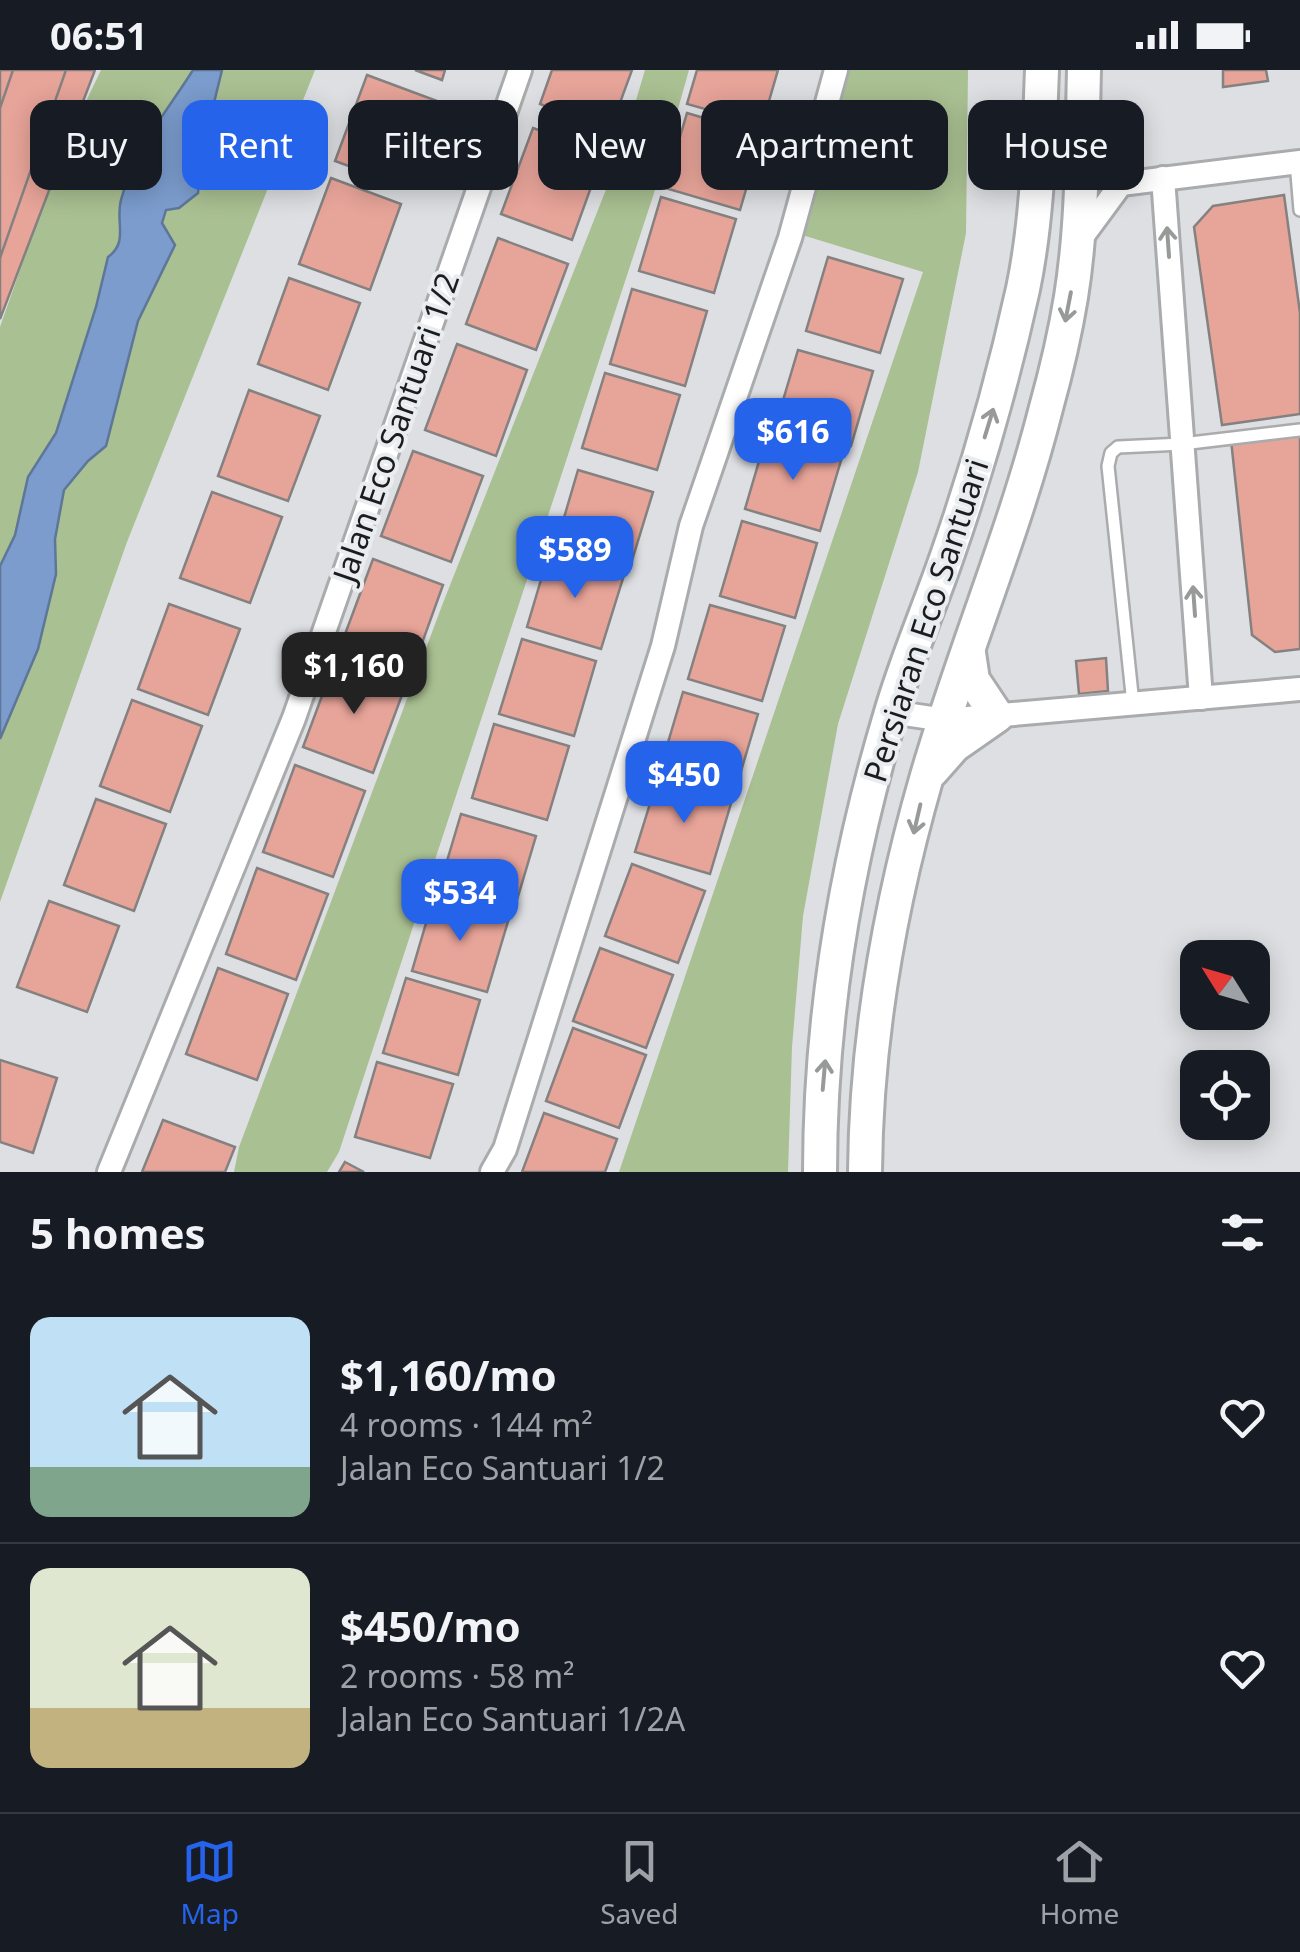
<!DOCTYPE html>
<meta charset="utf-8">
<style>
body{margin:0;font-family:"Noto Sans",sans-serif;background:#20242c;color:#f1f3f6;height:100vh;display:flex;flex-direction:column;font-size:38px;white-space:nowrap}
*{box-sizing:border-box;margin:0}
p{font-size:32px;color:#9ea1a6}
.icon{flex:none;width:55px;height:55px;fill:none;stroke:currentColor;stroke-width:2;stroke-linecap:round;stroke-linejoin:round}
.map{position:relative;height:1102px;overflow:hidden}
.sheet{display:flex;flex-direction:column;background:#171b24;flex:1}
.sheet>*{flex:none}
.banner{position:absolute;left:30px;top:30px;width:1240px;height:90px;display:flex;gap:20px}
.needle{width:65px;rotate:307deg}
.buttons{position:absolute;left:1180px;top:870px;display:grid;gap:20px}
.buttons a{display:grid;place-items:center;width:90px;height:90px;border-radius:20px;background:#171b24;box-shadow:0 5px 25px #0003;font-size:50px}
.price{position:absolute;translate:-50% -85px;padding:0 22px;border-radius:20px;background:#2563eb;color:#fff;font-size:32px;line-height:65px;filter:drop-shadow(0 2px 5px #0008)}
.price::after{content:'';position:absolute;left:50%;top:60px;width:30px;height:22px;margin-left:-15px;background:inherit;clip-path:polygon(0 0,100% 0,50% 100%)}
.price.selected{background:#222;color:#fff}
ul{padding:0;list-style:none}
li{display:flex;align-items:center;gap:30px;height:250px;padding:0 30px}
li+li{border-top:2px solid #363941}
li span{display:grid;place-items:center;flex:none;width:280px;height:200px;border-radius:20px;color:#555}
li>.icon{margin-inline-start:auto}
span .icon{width:120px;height:120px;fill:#fffc;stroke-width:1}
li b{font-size:42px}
h2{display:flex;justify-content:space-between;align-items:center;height:120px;padding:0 30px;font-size:42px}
.tag{padding:0 35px;border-radius:20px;background:#171b24;box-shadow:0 5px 25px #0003;font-size:35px;line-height:90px}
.tag.selected{background:#2563eb;color:#fff}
.status{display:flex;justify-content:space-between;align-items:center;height:70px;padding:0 50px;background:#171b24;direction:ltr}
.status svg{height:28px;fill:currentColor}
.tabs{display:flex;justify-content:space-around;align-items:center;height:140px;border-top:2px solid #363941;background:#171b24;font-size:28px;color:#9ea1a6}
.tabs a{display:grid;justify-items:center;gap:5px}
.tabs .selected{color:#2563eb}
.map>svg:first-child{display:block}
</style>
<div class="status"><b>06:51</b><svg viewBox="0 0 49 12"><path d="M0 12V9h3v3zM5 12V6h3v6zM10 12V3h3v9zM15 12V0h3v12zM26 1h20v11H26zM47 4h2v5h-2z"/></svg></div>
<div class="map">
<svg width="1300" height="1102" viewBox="0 0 1300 1102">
<rect width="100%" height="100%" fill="#dddfe2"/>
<!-- green -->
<g fill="#a9c092">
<path d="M101,0H315L127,472L0,832V257L60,86Z"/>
<path d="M645,0H689L656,117L339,1082L327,1102H234L239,1077L443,533L620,84Z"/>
<path d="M846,0H968L966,163L918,402L838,654L803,846L792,977L788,1102H619L923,202L799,164Z"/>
</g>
<!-- water -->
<path fill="#7b9ccd" stroke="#5e7698" stroke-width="2.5" d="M193,0H222L202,82L198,123L179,138L166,140L162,153L175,175L138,251L106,376L88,391L64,420L55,469L56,504L38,579L0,669V496L15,465L28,407L56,363L96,237L108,187C129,172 115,152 121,130C134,79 166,43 193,0Z"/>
<!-- building -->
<g fill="#e7a499" stroke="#848180" stroke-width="2.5">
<path d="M0,0H95L0,249Z"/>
<path d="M13,0H66L0,188V38Z"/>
<path d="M415,0H445L442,10Z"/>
<path d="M552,0H632L610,60L540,34Z"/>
<path d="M697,0H778L762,55L687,34Z"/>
<path d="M1223,0H1266L1268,11L1223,17Z"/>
<path d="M367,5L437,31L406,117L335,91Z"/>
<path d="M687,43L762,65L740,140L665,118Z"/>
<path d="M533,58L603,84L572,170L501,144Z"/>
<path d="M331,108L401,134L370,220L299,194Z"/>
<path d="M1284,125L1300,243V344L1222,355L1194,157L1213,136Z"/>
<path d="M661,127L736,149L714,223L639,201Z"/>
<path d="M498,168L568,194L536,280L466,254Z"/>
<path d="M828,187L903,209L880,283L806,261Z"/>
<path d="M289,208L360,233L328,320L258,294Z"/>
<path d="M632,219L707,241L685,316L610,294Z"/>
<path d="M457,274L527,300L496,386L425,360Z"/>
<path d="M798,280L873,301L851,376L776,354Z"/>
<path d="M605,303L680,325L657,400L582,378Z"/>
<path d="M249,320L320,346L288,431L218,406Z"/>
<path d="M1300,362V579L1275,582L1252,565L1231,370Z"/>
<path d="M767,364L842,387L820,461L745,439Z"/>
<path d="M413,381L483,406L451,492L381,466Z"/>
<path d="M578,400L653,422L630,497L556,475Z"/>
<path d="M212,422L282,447L250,533L180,508Z"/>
<path d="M742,451L817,473L795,548L720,526Z"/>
<path d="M549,483L624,505L601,579L527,557Z"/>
<path d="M373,489L443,515L412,601L341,575Z"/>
<path d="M169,534L240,559L208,645L138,619Z"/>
<path d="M710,535L785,556L762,631L688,609Z"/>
<path d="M522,569L596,591L574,666L499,644Z"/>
<path d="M1106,588L1108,621L1079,624L1076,591Z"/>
<path d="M335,591L405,617L373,703L303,677Z"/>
<path d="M683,622L758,644L736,718L661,696Z"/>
<path d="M132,630L202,656L170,742L100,716Z"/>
<path d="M494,654L569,676L547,750L472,728Z"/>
<path d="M295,695L365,721L333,807L263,782Z"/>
<path d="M658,708L732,730L710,804L635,782Z"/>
<path d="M96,729L166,754L134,841L64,815Z"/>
<path d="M461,744L536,766L514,840L439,818Z"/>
<path d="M632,794L705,821L678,893L605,866Z"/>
<path d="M257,798L328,824L296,910L226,884Z"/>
<path d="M434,826L509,848L487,922L412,901Z"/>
<path d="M49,831L119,856L87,942L17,917Z"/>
<path d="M600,878L673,905L646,978L573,951Z"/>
<path d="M218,898L288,924L257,1010L186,984Z"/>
<path d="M406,908L480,930L458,1005L383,983Z"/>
<path d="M573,958L646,985L619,1058L546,1031Z"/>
<path d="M0,990L57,1008L33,1083L0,1072Z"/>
<path d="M377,992L453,1014L430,1088L355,1067Z"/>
<path d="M544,1043L617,1069L605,1102H522Z"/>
<path d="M163,1050L235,1077L225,1102H142Z"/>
<path d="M345,1092L364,1102H339Z"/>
</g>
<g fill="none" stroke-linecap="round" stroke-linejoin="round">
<!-- lane casing -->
<g stroke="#a9abad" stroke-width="16">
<g id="lane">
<path d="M1296,92L1300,140"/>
<path d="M1133,634L1108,396L1111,383L1118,377L1182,374L1300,360"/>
</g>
</g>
<!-- street casing -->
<g stroke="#a9abad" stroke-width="28">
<g id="street">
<path d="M1083,66L1096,87L1121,114"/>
<path d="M1163,108L1201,628"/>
<path d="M1079,171L1121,114L1300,92"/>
<path d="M891,642L945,650L1300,619"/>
<path d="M109,1102L294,648L520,0"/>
<path d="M492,1102L505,1079L663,576L691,456L790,168L836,0"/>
</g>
</g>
<!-- secondary casing -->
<g stroke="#a9abad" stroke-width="38">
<g id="secondary">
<path d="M932,701L954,676L997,646L973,610L969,583"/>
<path d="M820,1102C820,949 846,793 890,646C905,593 928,541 946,489C977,401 1003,310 1023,219C1038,147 1039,73 1042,0"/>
<path d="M865,1102C866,969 890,834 927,706C963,582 1014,464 1046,338C1056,302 1065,264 1071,227C1083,152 1082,75 1084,0"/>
</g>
</g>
<!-- lane -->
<use href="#lane" stroke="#fff" stroke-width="11"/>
<!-- street -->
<use href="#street" stroke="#fff" stroke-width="22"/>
<!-- secondary -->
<use href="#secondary" stroke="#fff" stroke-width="32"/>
</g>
<!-- one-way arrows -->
<defs><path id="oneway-shaft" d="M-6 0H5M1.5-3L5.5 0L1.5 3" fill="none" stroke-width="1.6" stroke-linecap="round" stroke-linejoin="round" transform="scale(2.5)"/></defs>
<g stroke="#989999">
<use href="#oneway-shaft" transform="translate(1168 172) rotate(-94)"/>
<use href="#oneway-shaft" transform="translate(1068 237) rotate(101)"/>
<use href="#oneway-shaft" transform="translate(989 353) rotate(-73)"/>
<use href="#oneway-shaft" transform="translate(1194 531) rotate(-94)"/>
<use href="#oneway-shaft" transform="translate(917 749) rotate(103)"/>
<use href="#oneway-shaft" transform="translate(824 1005) rotate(-85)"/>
</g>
<g text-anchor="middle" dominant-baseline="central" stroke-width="8" stroke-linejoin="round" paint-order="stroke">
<!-- street labels -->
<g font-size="32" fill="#1b1c1d" stroke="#eaedef">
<text transform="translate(395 357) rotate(-71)">Jalan Eco Santuari 1/2</text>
<text transform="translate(925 550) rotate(-72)">Persiaran Eco Santuari</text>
</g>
</g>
</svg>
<div class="buttons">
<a><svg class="needle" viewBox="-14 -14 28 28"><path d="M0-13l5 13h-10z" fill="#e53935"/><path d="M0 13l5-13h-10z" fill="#9ea1a6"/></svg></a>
<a><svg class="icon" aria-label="locate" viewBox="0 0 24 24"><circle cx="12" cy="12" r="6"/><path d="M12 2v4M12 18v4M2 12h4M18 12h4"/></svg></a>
</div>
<b class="price" style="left:793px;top:413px">$616</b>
<b class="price" style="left:575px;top:531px">$589</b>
<b class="price selected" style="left:354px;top:647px">$1,160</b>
<b class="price" style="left:684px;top:756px">$450</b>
<b class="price" style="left:460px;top:874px">$534</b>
<div class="banner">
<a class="tag">Buy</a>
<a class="tag selected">Rent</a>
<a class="tag">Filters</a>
<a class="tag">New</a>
<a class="tag">Apartment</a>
<a class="tag">House</a>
</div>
</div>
<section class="sheet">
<h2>5 homes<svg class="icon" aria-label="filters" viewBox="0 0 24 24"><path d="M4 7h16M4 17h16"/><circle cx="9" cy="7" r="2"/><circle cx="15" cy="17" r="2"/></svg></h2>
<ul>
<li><span style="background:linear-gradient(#bfe0f5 75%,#7fa58c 0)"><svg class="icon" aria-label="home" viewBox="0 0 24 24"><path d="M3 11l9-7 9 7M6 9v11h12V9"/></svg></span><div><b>$1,160/mo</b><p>4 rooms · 144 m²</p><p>Jalan Eco Santuari 1/2</p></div><svg class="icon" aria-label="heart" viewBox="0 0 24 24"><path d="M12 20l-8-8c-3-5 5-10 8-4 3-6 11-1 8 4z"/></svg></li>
<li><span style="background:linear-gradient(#dfe7d0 70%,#c2b280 0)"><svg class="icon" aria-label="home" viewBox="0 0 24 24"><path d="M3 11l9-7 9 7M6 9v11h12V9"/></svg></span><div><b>$450/mo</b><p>2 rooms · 58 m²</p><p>Jalan Eco Santuari 1/2A</p></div><svg class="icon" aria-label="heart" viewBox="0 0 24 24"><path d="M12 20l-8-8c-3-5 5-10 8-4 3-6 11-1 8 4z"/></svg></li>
</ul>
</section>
<nav class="tabs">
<a class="selected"><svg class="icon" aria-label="map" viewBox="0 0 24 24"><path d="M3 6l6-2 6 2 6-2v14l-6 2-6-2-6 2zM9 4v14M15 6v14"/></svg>Map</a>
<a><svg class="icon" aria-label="saved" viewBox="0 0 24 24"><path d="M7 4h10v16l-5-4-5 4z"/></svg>Saved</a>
<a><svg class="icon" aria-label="home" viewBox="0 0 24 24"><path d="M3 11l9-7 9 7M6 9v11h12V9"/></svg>Home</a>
</nav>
